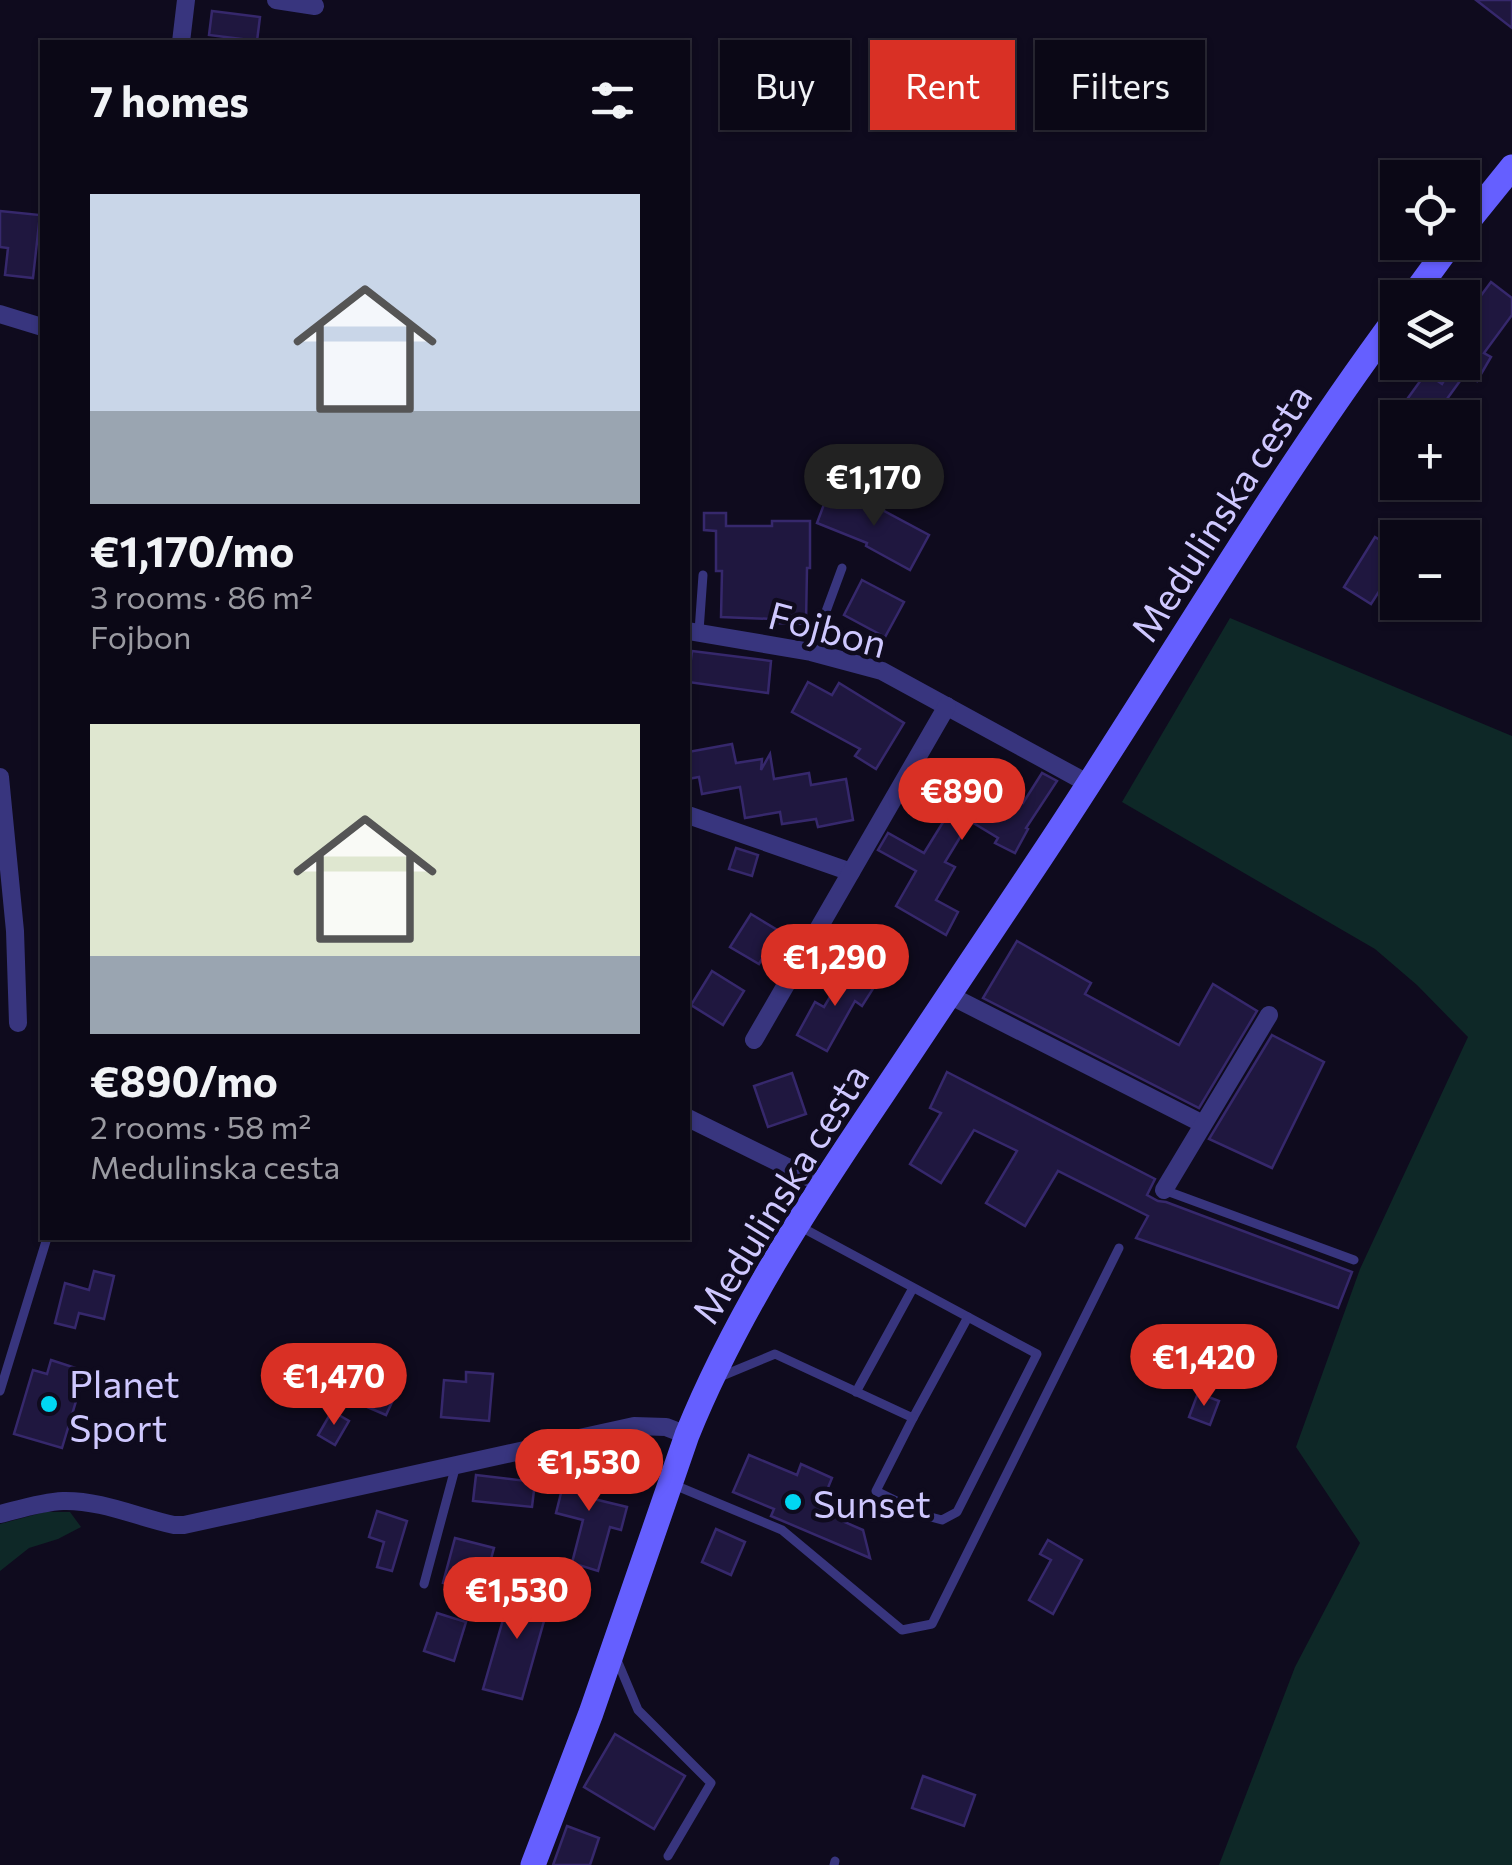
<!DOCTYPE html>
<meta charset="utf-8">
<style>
body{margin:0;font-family:Commissioner,sans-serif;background:#14111f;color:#f1f3f6;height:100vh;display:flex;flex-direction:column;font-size:38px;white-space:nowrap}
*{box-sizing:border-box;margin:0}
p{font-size:32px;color:#9a9aa1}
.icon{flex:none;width:55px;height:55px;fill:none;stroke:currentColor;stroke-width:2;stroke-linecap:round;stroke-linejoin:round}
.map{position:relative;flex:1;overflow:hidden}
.sheet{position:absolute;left:40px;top:40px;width:650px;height:1200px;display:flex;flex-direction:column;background:#0b0816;border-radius:0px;box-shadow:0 2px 8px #0004,0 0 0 2px #2b2935}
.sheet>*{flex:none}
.banner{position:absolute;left:720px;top:40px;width:640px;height:90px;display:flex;gap:20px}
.buttons{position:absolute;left:1380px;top:160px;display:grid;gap:20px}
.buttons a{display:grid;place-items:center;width:100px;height:100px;border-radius:0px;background:#0b0816;box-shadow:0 2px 8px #0004,0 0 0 2px #2b2935;font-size:50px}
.price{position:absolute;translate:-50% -85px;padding:0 22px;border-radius:35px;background:#d93025;color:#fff;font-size:32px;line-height:65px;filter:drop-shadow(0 2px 5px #0008)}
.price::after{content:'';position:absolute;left:50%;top:60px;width:30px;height:22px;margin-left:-15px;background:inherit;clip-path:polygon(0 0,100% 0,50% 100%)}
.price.active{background:#222;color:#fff}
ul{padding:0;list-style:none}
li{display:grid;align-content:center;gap:20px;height:530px;padding:0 50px}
li span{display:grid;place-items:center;height:310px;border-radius:0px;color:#555}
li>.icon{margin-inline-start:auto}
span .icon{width:180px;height:180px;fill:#fffc;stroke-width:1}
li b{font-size:42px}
h2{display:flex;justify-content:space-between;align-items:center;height:120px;padding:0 50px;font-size:42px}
.tag{padding:0 35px;border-radius:0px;background:#0b0816;box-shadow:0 2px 8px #0004,0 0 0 2px #2b2935;font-size:35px;line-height:90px}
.tag.active{background:#d93025;color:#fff}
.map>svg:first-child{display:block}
</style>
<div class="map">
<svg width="1512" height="1865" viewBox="0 0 1512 1865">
<rect width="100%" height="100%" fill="#0f0b1e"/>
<!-- green -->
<g fill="#0e2827">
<path d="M1230,618L1512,736V1865H1219L1295,1667L1360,1543L1296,1447L1360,1269L1468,1037L1417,985L1375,949L1122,802Z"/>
<path d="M45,1512H70L81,1527L58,1539L29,1548L0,1571V1524Z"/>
</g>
<!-- building -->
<g fill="#1f173f" stroke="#36286c" stroke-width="2.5">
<path d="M1476,0H1512V28Z"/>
<path d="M212,11L260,17L257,41L209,35Z"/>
<path d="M0,211L40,215L33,278L5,275L8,248L0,247Z"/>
<path d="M1491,282L1512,298V315L1484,353L1491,357L1477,381L1465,374L1434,417L1408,398L1426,373L1442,384L1455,362H1462V350L1480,321L1468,313Z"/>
<path d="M829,491L884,511L929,535L910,570L866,546L867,543L817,523Z"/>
<path d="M704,513H726V526H772V521H810V568H807L806,624L773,623V619L721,617L722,571H716V531L704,530Z"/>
<path d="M1375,537L1398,551V562L1371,604L1344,587Z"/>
<path d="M862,580L904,602L885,637L844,615Z"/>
<path d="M692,651L771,661L768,693L688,682Z"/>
<path d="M808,682L832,695L839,683L904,723L876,769L855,756L860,749L792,712Z"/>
<path d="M732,744L736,763L762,759L761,770L770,754L774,779L809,773L811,785L846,779L853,820L818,827L816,819L782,824L780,812L745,818L740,787L702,794L699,777L688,779V752Z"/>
<path d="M974,772L1023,803L1042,773L1057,781L1026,828L1028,829L1015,853L995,843L998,838L970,821L945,862L955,867L936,900L958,912L946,935L896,906L916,871L878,850L888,833L924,853Z"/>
<path d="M736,848L758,855L752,876L729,869Z"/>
<path d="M751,914L779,931L759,964L730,947Z"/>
<path d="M1017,941L1091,983L1085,994L1179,1045L1213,984L1257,1011L1199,1108L983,998Z"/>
<path d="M848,967L876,984L862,1006L855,1001L827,1051L797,1035L815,1002L824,1007Z"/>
<path d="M712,971L744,991L723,1025L691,1005Z"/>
<path d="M1272,1035L1324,1062L1272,1168L1209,1139Z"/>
<path d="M947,1072L1155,1179L1147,1195L1158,1201L1166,1202L1352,1272L1338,1308L1136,1238L1148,1216L1058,1171L1025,1226L986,1203L1017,1151L974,1130L941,1183L910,1164L941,1113L930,1108Z"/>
<path d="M792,1073L806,1114L768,1127L754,1086Z"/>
<path d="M94,1271L114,1276L104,1319L79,1313L75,1328L55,1323L65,1283L89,1290Z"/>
<path d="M1219,1348L1240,1355L1234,1374L1212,1367Z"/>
<path d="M369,1359L396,1370L384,1397L393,1400L386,1415L358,1403L363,1392L356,1389Z"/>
<path d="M51,1360L85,1371L62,1448L14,1434L33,1370L47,1374Z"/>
<path d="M466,1372L493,1374L489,1421L441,1417L444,1380L466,1382Z"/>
<path d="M1198,1393L1219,1401L1210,1425L1189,1417Z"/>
<path d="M332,1411L349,1421L335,1445L318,1435Z"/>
<path d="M749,1455L797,1475L801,1464L832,1478L825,1495L840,1520L863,1530L870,1558L771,1516L774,1509L733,1492Z"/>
<path d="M569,1461L601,1470L594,1499L627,1507L621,1530L610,1527L598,1571L572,1563L583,1520L556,1513Z"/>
<path d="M476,1475L535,1482L532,1507L473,1501Z"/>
<path d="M377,1511L407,1521L392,1571L377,1567L384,1542L369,1537Z"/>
<path d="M716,1529L745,1542L731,1575L702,1562Z"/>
<path d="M455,1538L494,1548L488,1570L474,1567L468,1590L443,1583Z"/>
<path d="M1048,1540L1082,1560L1053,1614L1029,1600L1051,1560L1040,1554Z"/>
<path d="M513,1585L551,1596L522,1699L483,1689Z"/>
<path d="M437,1613L466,1622L454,1661L424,1651Z"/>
<path d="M615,1734L685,1776L654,1829L584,1787Z"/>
<path d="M923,1776L975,1795L964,1826L912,1808Z"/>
<path d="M567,1826L599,1838L590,1865H553Z"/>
</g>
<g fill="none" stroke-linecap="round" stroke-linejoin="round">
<!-- lane -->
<g stroke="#38357e" stroke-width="9">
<path d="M699,631L703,575"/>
<path d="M811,652L842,568"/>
<path d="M1164,1190L1354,1260"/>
<path d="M717,1378L775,1354L913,1418L968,1317L801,1227"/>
<path d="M0,1391L47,1238"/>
<path d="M856,1392L913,1288"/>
<path d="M913,1418L876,1491L927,1516L942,1520L957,1512L1037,1354L968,1317"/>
<path d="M672,1484L782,1530L902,1630L932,1624L1119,1248"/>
<path d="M424,1584L456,1465"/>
<path d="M617,1660L638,1710L711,1783L668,1856"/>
<path d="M834,1865L835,1861"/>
</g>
<!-- street -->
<g stroke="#38357e" stroke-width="18">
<path d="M276,0L315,6"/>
<path d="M181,42L186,0"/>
<path d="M0,314L42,327"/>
<path d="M688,631L811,652L882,671L1089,784"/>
<path d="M0,777L15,931L18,1023"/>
<path d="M688,815L851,872"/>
<path d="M949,995L1203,1124"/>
<path d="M754,1040L947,706"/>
<path d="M688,1118L822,1184"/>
<path d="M1164,1190L1269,1015"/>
<path d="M0,1514C20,1509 42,1502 63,1501C101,1500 137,1517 174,1525H184L634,1426L666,1427L687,1435"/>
</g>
<!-- secondary -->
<g stroke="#655fff" stroke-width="25">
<path d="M1462,229L1512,167"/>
<path d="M1411,298L1452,242"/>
<path d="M533,1865L591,1713L687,1435C736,1314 809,1203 882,1095C935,1016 988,936 1041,857C1161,677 1269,489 1398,315"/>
</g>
</g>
<!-- markers -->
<g fill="#00d7f3" stroke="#0f0b1e" stroke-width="4">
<circle cx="49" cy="1404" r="10"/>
<circle cx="793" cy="1502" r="10"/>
</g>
<g text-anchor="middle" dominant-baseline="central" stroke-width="9" stroke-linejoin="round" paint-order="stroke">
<!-- street labels -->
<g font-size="38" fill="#cfc8ff" stroke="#0f0b1e">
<text transform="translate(1220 512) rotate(-57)">Medulinska cesta</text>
<text transform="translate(828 628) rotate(15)">Fojbon</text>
<text transform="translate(779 1193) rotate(-58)">Medulinska cesta</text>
</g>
<!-- poi labels -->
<g font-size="38" fill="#cfc8ff" stroke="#0f0b1e" text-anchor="start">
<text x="69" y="1382">Planet<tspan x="69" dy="44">Sport</tspan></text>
<text x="813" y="1502">Sunset</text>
</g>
</g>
</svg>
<div class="buttons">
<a><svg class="icon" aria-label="locate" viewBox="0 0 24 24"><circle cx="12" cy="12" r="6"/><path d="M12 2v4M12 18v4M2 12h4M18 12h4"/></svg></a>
<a><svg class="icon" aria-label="layers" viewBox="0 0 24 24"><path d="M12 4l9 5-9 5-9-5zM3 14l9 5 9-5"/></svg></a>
<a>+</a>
<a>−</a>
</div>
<b class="price active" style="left:874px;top:529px">€1,170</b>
<b class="price" style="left:962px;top:843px">€890</b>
<b class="price" style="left:835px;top:1009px">€1,290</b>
<b class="price" style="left:1204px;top:1409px">€1,420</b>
<b class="price" style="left:334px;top:1428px">€1,470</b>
<b class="price" style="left:589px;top:1514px">€1,530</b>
<b class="price" style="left:517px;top:1642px">€1,530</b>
<div class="banner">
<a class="tag">Buy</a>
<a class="tag active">Rent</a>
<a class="tag">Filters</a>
</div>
<section class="sheet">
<h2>7 homes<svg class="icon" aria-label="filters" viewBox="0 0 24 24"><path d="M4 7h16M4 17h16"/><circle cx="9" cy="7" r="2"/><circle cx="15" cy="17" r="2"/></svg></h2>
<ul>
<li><span style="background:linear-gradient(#c9d6e8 70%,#9aa5b1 0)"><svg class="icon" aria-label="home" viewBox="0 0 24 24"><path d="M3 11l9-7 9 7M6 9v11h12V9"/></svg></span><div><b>€1,170/mo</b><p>3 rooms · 86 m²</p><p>Fojbon</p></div></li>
<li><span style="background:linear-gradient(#dfe7d0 75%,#9aa5b1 0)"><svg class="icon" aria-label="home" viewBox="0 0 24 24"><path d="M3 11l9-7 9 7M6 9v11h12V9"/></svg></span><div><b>€890/mo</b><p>2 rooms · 58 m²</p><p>Medulinska cesta</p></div></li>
</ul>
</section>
</div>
